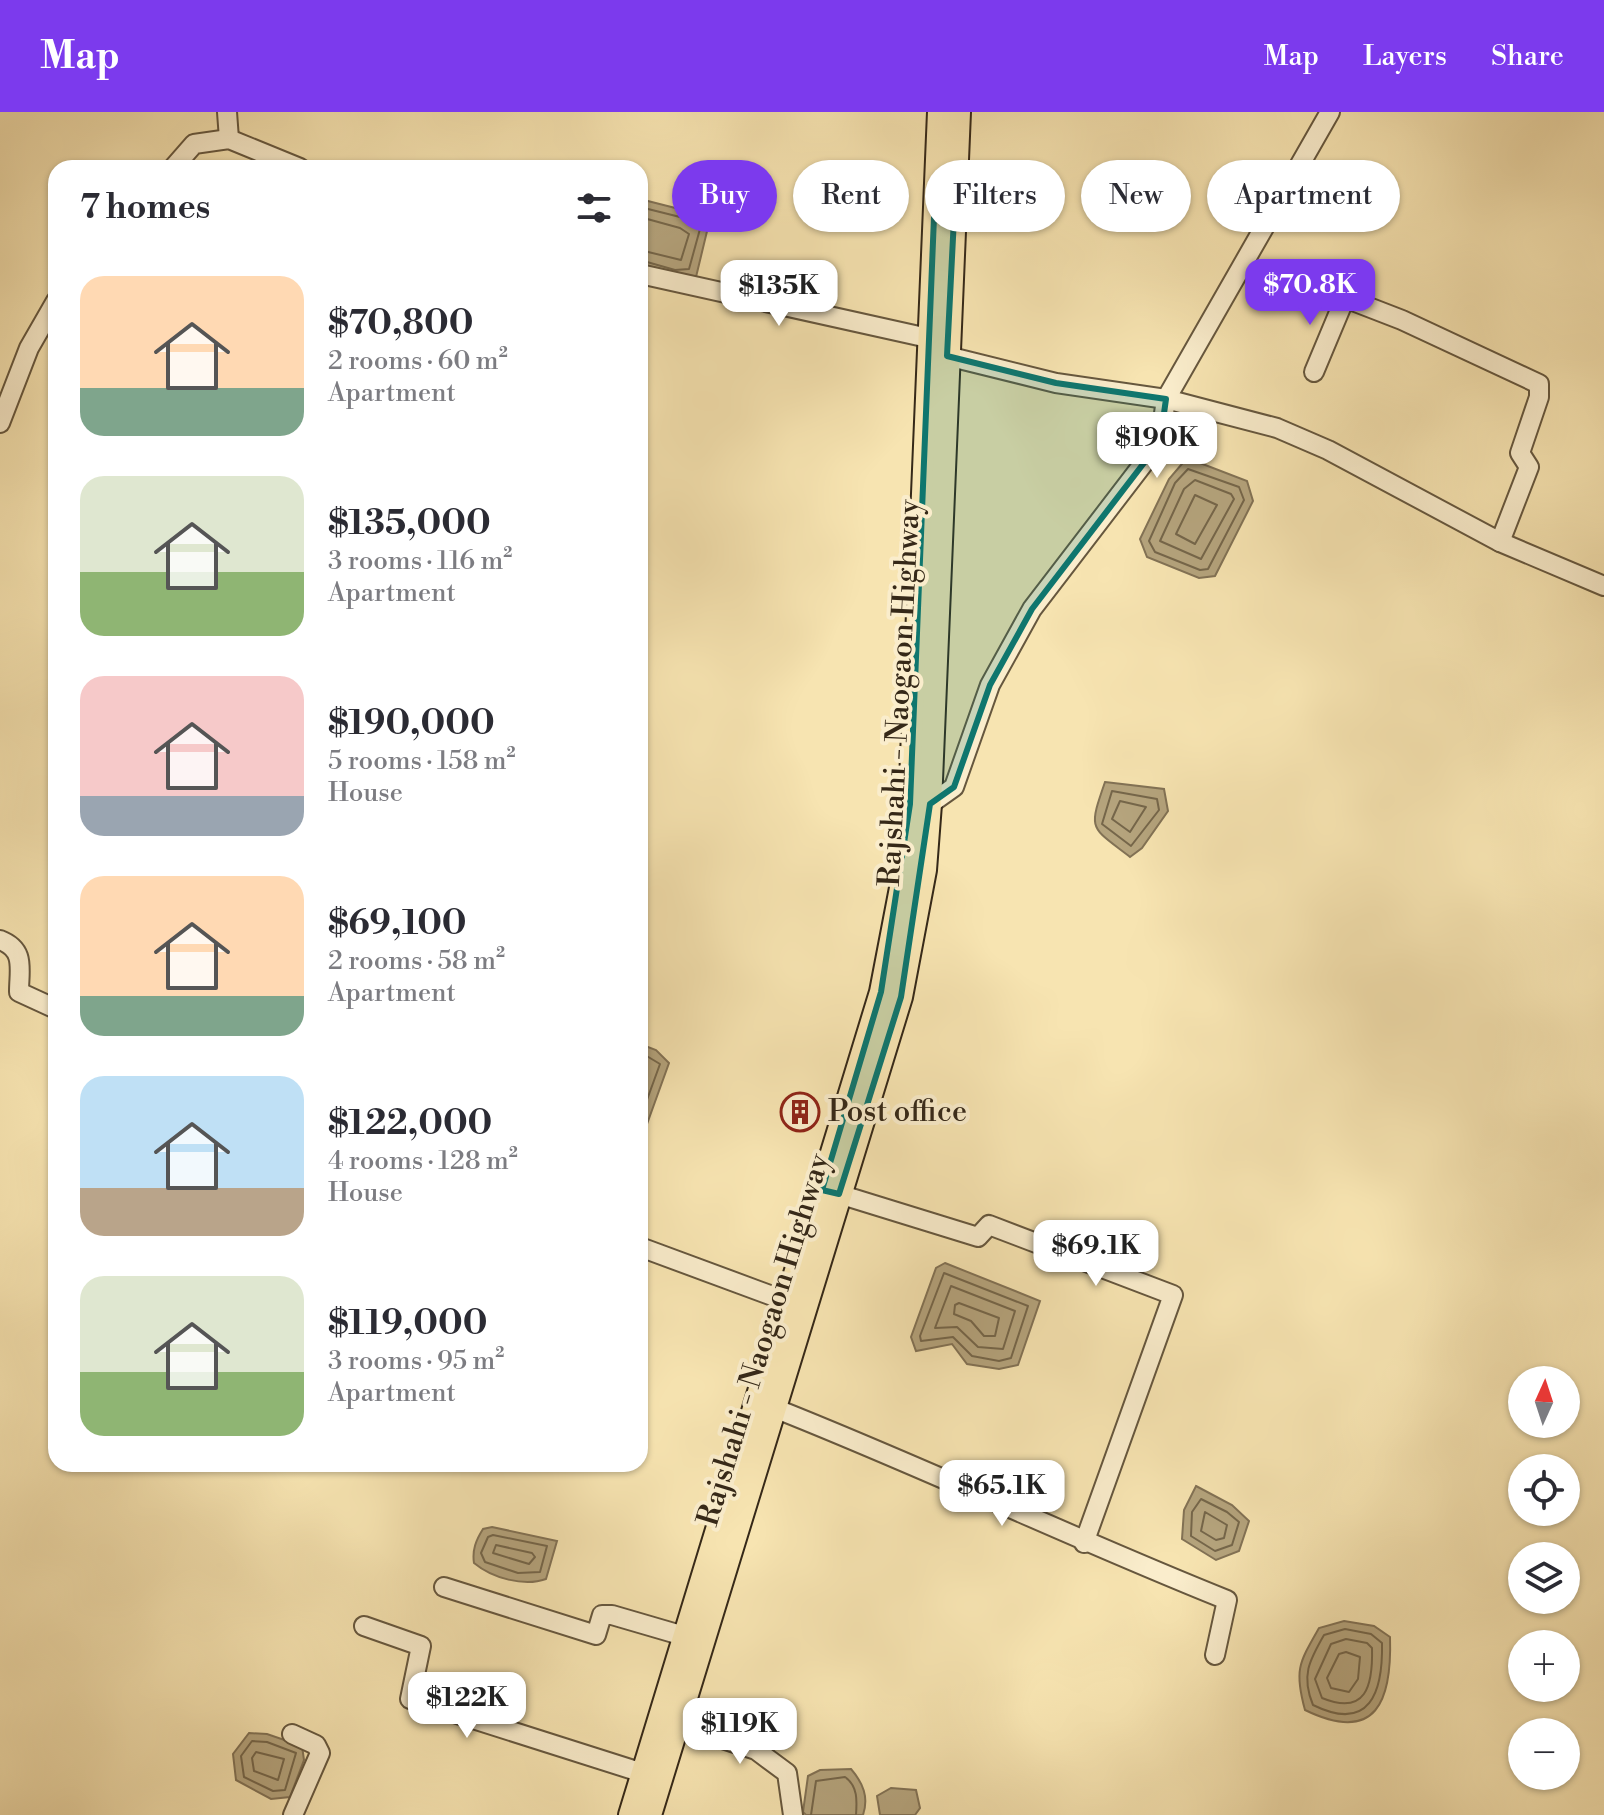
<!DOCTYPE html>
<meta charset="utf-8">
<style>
body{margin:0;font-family:"Libre Bodoni",serif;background:#f2f2f3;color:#2b2b33;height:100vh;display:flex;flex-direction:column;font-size:30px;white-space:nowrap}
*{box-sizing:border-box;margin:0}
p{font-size:26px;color:#7c7c81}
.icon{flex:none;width:44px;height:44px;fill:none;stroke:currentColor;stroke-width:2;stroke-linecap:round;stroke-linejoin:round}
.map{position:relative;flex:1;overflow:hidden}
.details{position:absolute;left:48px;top:48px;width:600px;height:1312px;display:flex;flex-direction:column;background:#fff;border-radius:24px;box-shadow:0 2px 6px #0004}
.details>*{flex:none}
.banner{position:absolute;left:672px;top:48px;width:760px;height:72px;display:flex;gap:16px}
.needle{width:52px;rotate:3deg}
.tools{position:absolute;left:1508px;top:1254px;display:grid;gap:16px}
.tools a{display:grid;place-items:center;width:72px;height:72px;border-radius:50%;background:#fff;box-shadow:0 2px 6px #0004;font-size:40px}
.price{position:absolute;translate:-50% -68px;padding:0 18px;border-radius:16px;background:#fff;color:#222;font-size:26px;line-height:52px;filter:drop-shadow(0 2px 4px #0008)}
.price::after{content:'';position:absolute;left:50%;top:48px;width:24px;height:18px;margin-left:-12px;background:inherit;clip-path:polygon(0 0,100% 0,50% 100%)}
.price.active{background:#7c3aed;color:#fff}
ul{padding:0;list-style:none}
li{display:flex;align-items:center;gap:24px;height:200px;padding:0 32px}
li span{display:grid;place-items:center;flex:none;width:224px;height:160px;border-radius:24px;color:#555}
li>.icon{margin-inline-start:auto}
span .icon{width:96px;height:96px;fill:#fffc;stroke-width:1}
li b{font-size:34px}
h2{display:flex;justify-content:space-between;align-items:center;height:96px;padding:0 32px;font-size:34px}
.tag{padding:0 28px;border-radius:36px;background:#fff;box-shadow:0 2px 6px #0004;font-size:28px;line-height:72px}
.tag.active{background:#7c3aed;color:#fff}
header{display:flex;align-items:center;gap:48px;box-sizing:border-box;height:112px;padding:0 40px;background:#7c3aed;color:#fff}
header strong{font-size:38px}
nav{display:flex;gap:44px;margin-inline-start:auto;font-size:28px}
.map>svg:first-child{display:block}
</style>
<header>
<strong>Map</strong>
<nav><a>Map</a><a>Layers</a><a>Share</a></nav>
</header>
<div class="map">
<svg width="1604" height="1703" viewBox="0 0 1604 1703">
<rect width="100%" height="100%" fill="#f7e4b1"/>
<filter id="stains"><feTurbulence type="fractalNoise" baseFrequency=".0025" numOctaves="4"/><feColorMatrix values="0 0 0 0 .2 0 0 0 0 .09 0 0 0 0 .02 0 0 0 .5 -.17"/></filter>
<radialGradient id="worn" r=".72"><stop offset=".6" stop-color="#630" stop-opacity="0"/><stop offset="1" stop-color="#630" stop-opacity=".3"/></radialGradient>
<!-- water -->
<g fill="#b5a47d" stroke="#827255" stroke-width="2">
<path d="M640,87L687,99L709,111L696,165L674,166L640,155Z"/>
<path d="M1187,346L1247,369L1253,389L1215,464L1199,466L1147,445L1140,427L1169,367Z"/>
<path d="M1105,670L1164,677L1168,699L1142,736L1130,745C1090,714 1088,719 1105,670Z"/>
<path d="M640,932L656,938L669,951L647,1012L640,1019Z"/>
<path d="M945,1151L1040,1189L1018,1253L999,1257L967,1252L952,1232L916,1239L911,1225L936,1156Z"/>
<path d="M1196,1374L1232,1393L1249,1409L1239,1439L1216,1448L1182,1427L1184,1398Z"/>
<path d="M492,1415L557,1429L546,1467C524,1475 492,1466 474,1451C472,1438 476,1428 483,1417Z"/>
<path d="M1344,1509L1374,1514L1390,1525C1392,1588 1377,1633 1305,1598C1294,1558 1299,1551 1319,1516Z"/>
<path d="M249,1621L267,1622L302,1634L304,1648L290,1685L271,1687L236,1668L233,1642Z"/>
<path d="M851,1657C863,1671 869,1685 863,1703H806L803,1700L808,1664L820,1658Z"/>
<path d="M891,1676L916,1678L920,1696L915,1703H880L877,1684Z"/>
</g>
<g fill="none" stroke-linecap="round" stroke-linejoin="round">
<!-- shore -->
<g stroke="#75664a" stroke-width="2">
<path d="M640,95L684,106L700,117L689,157L675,158L640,148"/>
<path d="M640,105L680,116L689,122L681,148L640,138"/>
<path d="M1188,357L1239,375L1244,388L1208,457L1200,458L1155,440L1149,429L1175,371Z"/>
<path d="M1195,368L1231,382L1234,387L1201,447L1160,429L1184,377Z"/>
<path d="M1195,383L1217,393L1195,432L1176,422Z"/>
<path d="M1112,679L1157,687L1159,698L1131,734L1102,712Z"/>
<path d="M1120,689L1146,695L1130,720L1112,707Z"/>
<path d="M640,940L660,952L640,1007"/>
<path d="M944,1161L1028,1194L1011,1246L999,1249L972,1244L953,1225L921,1229L920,1224Z"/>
<path d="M951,1174L1015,1199L1003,1237L978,1235L957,1215L935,1216Z"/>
<path d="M959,1191L999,1206L995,1224H984L971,1209L954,1202L955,1193Z"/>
<path d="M1201,1387L1227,1400L1239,1410L1232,1433L1215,1439L1191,1424L1192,1400Z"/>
<path d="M1205,1400L1227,1413L1224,1426L1216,1428L1201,1419Z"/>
<path d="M493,1423L547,1434L540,1460L518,1461L485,1450L481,1441L488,1425Z"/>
<path d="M496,1433L532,1441L535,1445L529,1452L493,1441Z"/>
<path d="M1345,1517L1371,1522L1382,1531C1383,1580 1370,1621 1313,1593C1301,1564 1309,1549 1324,1523Z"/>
<path d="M1346,1527L1367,1531L1372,1536C1373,1574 1366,1604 1322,1586L1315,1567L1331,1532Z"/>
<path d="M1346,1540L1360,1545L1358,1567L1349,1580L1331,1576L1327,1566L1339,1542Z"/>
<path d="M252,1629L267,1630L296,1641L285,1678L273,1679L244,1665L241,1644Z"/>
<path d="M256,1640L284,1647L278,1668L254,1659L252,1646Z"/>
<path d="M811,1703L816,1669L845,1665C858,1674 857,1689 856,1703"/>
</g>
<!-- minor casing -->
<g stroke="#66573e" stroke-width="22">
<g id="minor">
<path d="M227,0L229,27"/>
<path d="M173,56L194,32L229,27L300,56"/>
<path d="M640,162L928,226"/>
<path d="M1296,167L1402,208L1539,272V285L1520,341L1529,355L1500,430"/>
<path d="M947,244L1056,271L1166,287L1277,316L1328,338L1500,430L1604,474"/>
<path d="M1314,260L1345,186"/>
<path d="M0,311L29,236L56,189"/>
<path d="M930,692L954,675L990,573L1032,497L1160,330L1166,287L1330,0"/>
<path d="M0,828C26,838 19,857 19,880L56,897"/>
<path d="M829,1079L978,1125L989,1113L1173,1183L1084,1431"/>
<path d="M640,1135L786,1189"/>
<path d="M774,1296C926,1356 1074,1427 1227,1488L1215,1543"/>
<path d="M444,1475L596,1523L602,1503H612L684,1524"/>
<path d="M364,1514L421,1534L410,1587L643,1661"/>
<path d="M677,1612L756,1638L787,1661L793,1703"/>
<path d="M292,1622L316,1633L320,1641L293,1703"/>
</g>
</g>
<!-- major casing -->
<g stroke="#352818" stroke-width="26">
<g id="major">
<path d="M630,1703L881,880L905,755L910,692L939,0"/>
<path d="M650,1703L901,885L925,758L930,692L959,0"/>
</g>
</g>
<!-- minor -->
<use href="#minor" stroke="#faedcc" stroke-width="18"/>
<!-- major -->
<use href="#major" stroke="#f7e4b1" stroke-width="22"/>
</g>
<!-- marked area -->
<path fill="#0f766e" fill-opacity="0.2" stroke="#0f766e" stroke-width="6" stroke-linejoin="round" d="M934,105L954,106L947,244L1056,271L1166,287L1160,330L1032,497L990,573L954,675L930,692L901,885L839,1082L822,1078L881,880L910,692Z"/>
<!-- icons -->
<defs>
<g id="building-ring" transform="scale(2)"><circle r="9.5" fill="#faedcc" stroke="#8f2418" stroke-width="1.5"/><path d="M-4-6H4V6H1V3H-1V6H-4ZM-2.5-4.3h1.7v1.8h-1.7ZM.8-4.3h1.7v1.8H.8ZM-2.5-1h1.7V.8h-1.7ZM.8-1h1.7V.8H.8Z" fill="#8f2418"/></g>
</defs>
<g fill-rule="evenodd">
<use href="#building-ring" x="800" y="1000"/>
</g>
<g text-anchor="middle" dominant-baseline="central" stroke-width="8" stroke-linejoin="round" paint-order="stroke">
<!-- street labels -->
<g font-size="30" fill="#352818" stroke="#faedcc">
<text transform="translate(900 581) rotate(-87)">Rajshahi - Naogaon Highway</text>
<text transform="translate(764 1228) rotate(-73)">Rajshahi - Naogaon Highway</text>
</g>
<!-- poi labels -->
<g font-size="30" fill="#352818" stroke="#faedcc" text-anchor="start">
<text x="828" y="1000">Post office</text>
</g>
</g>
<rect width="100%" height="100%" filter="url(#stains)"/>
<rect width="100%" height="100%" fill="url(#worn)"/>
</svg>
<div class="tools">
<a><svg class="needle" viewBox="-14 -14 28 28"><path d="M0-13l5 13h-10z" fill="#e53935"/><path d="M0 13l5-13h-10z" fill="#7c7c81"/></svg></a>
<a><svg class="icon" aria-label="locate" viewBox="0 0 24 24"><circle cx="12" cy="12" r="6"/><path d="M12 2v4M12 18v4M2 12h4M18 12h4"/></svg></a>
<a><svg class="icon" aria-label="layers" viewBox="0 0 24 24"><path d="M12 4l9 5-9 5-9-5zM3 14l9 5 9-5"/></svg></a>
<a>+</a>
<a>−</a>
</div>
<b class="price active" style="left:1310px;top:215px">$70.8K</b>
<b class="price" style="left:779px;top:216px">$135K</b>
<b class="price" style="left:1157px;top:368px">$190K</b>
<b class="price" style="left:1096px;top:1176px">$69.1K</b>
<b class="price" style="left:1002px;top:1416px">$65.1K</b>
<b class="price" style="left:467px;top:1628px">$122K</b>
<b class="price" style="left:740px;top:1654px">$119K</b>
<div class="banner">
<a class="tag active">Buy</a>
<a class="tag">Rent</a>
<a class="tag">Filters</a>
<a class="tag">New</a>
<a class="tag">Apartment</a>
</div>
<section class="details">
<h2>7 homes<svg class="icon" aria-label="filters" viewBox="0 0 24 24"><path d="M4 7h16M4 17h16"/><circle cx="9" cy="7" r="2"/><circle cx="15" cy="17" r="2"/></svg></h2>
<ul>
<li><span style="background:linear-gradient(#ffd9b3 70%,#7fa58c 0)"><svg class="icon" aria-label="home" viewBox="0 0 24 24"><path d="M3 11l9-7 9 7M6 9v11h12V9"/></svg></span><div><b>$70,800</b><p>2 rooms · 60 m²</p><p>Apartment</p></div></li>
<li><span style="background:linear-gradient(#dfe7d0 60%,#8fb573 0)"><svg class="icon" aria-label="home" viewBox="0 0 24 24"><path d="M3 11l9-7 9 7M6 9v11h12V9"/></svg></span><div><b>$135,000</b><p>3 rooms · 116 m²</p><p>Apartment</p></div></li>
<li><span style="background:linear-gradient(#f6c9c9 75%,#9aa5b1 0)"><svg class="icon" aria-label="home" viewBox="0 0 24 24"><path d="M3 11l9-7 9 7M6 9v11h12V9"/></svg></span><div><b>$190,000</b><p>5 rooms · 158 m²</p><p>House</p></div></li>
<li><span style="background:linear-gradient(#ffd9b3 75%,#7fa58c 0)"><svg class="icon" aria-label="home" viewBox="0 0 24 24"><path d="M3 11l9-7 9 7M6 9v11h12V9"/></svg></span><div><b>$69,100</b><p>2 rooms · 58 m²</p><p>Apartment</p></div></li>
<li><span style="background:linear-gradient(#bfe0f5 70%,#b9a48a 0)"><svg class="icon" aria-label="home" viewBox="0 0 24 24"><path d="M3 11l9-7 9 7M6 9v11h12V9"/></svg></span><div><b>$122,000</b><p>4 rooms · 128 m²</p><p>House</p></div></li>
<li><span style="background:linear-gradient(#dfe7d0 60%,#8fb573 0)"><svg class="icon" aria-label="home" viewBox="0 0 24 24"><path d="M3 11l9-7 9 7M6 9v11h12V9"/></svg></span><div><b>$119,000</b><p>3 rooms · 95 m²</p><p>Apartment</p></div></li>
</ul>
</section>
</div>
